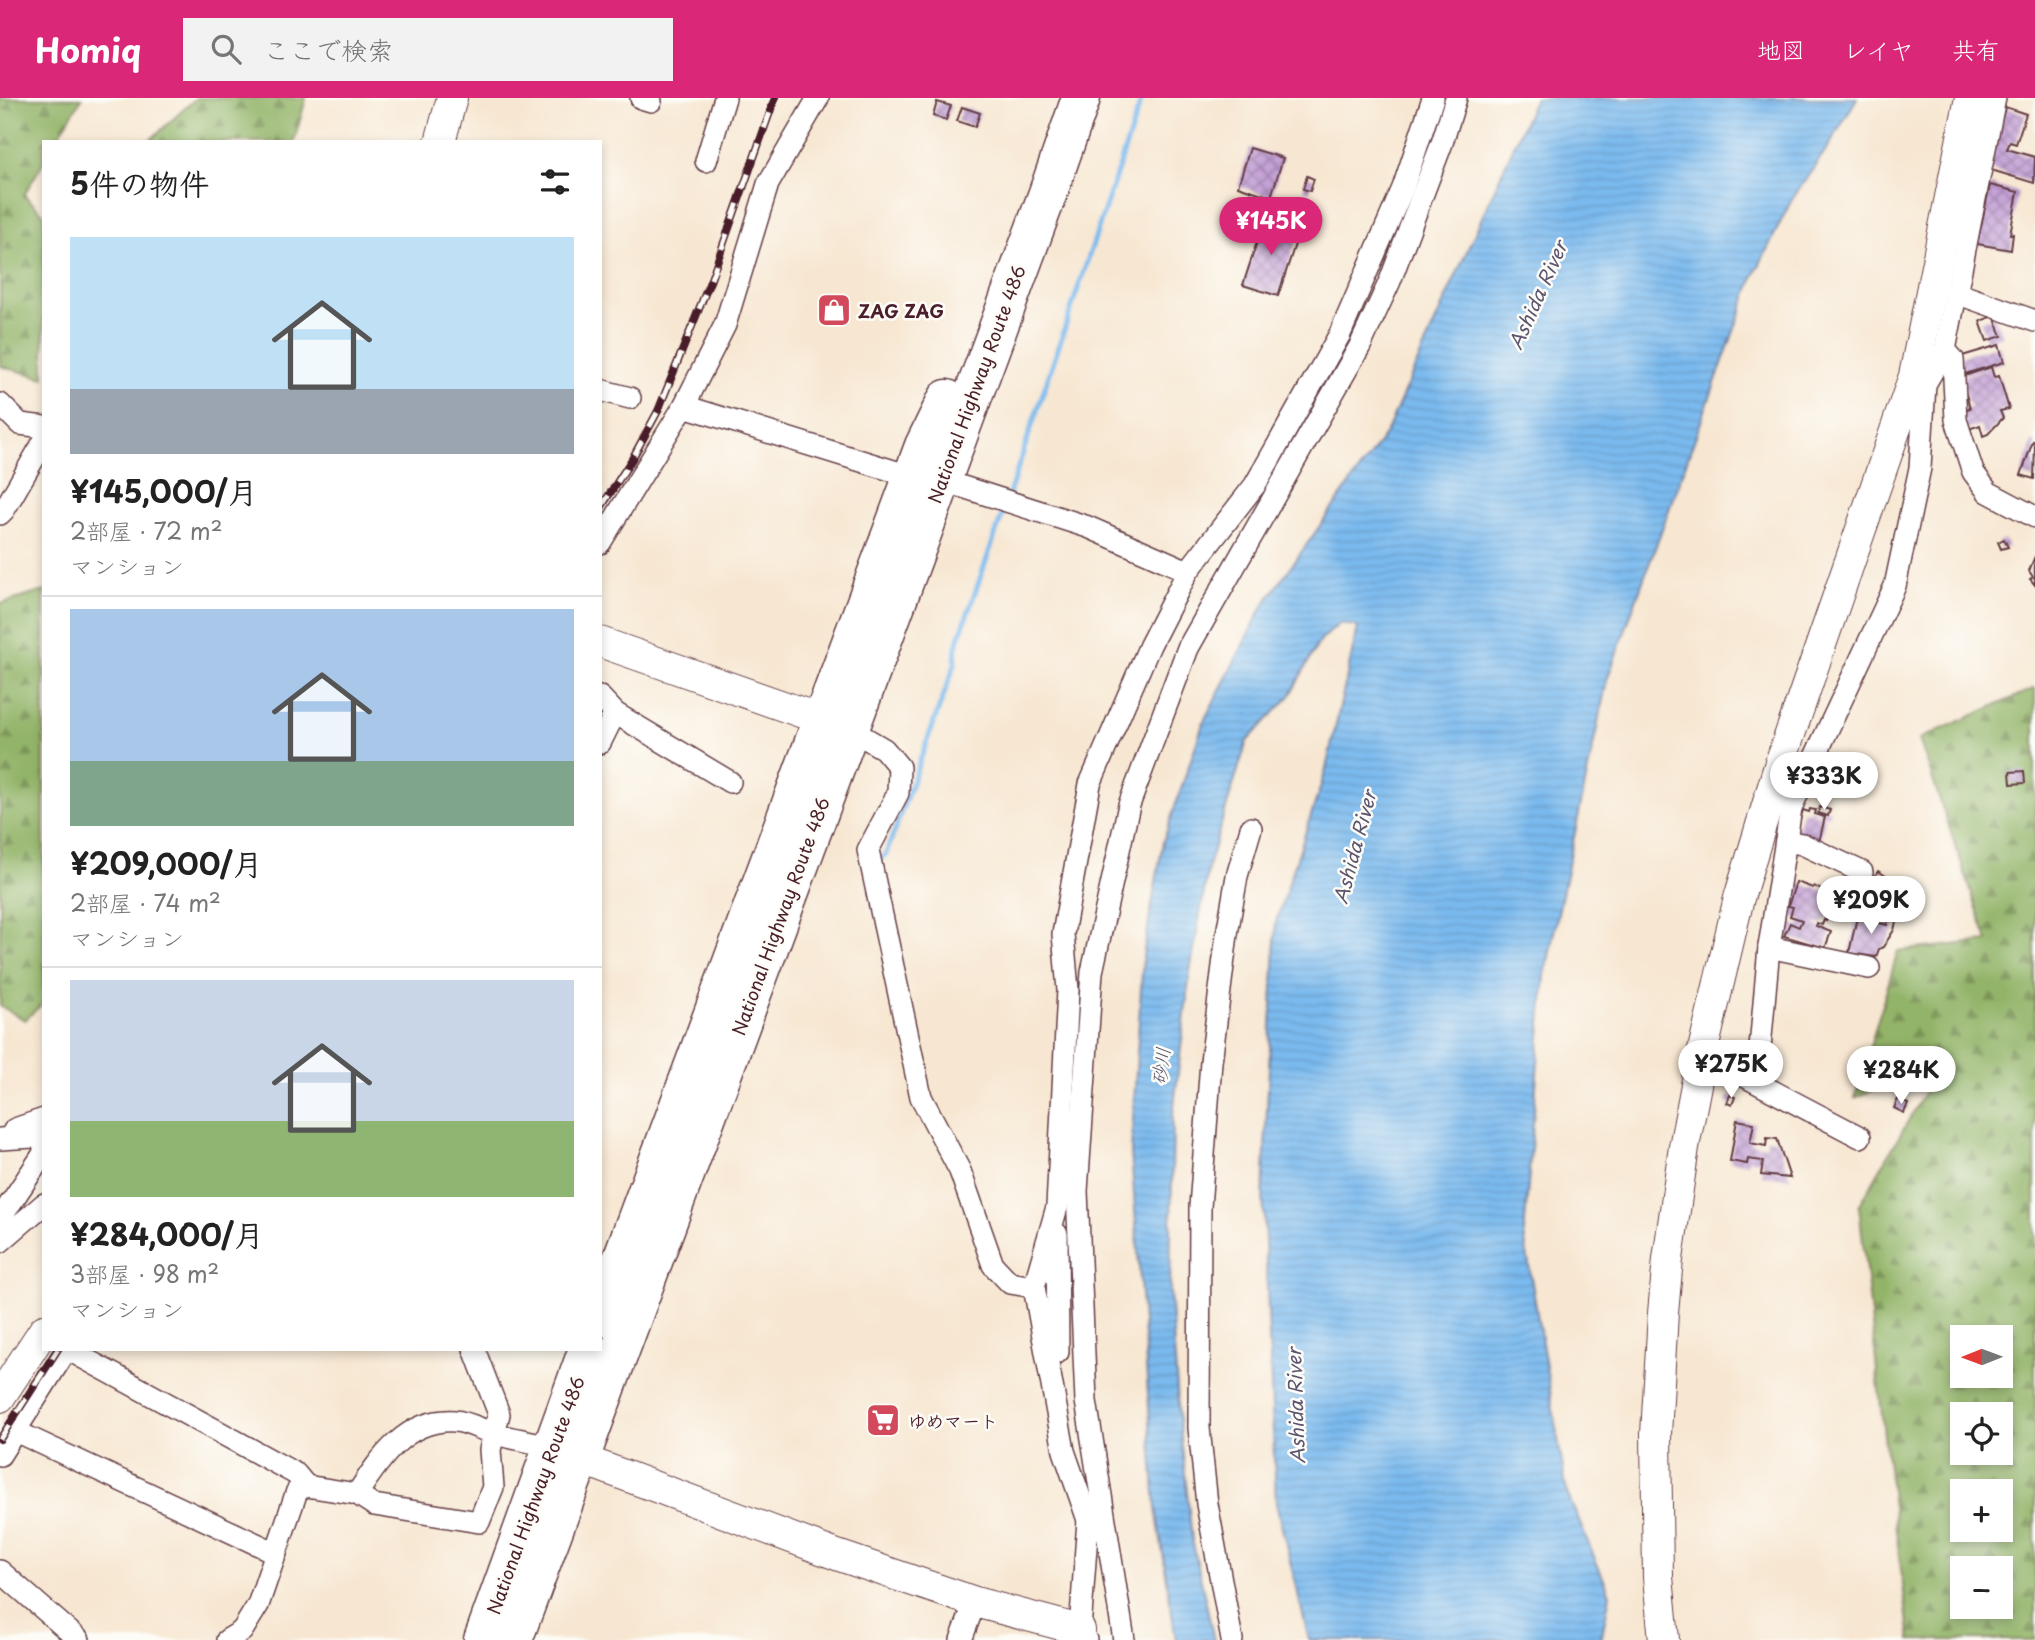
<!DOCTYPE html>
<html lang="ja">
<meta charset="utf-8">
<style>
body{margin:0;font-family:"Playpen Sans","Klee One",sans-serif;background:#f2f2f2;color:#222;height:100vh;display:flex;flex-direction:column;font-size:26px;white-space:nowrap}
*{box-sizing:border-box;margin:0}
p{font-size:23px;color:#767676}
.icon{flex:none;width:38px;height:38px;fill:none;stroke:currentColor;stroke-width:2;stroke-linecap:round;stroke-linejoin:round}
.map{position:relative;flex:1;overflow:hidden}
.panel{position:absolute;left:42px;top:42px;width:560px;height:1211px;display:flex;flex-direction:column;background:#fff;border-radius:0px;box-shadow:0 4px 10px #0003}
.panel>*{flex:none}
.needle{width:46px;rotate:269deg}
.buttons{position:absolute;left:1950px;top:1227px;display:grid;gap:14px}
.buttons a{display:grid;place-items:center;width:63px;height:63px;border-radius:0px;background:#fff;box-shadow:0 4px 10px #0003;font-size:35px}
.price{position:absolute;translate:-50% -60px;padding:0 16px;border-radius:24px;background:#fff;color:#222;font-size:23px;line-height:46px;filter:drop-shadow(0 2px 4px #0008)}
.price::after{content:'';position:absolute;left:50%;top:42px;width:21px;height:16px;margin-left:-10px;background:inherit;clip-path:polygon(0 0,100% 0,50% 100%)}
.price.selected{background:#db2777;color:#fff}
ul{padding:0;list-style:none}
li{display:grid;align-content:center;gap:14px;height:371px;padding:0 28px}
li+li{border-top:2px solid #e0e0e0}
li span{display:grid;place-items:center;height:217px;border-radius:0px;color:#555}
li>.icon{margin-inline-start:auto}
span .icon{width:126px;height:126px;fill:#fffc;stroke-width:1}
li b{font-size:30px}
h2{display:flex;justify-content:space-between;align-items:center;height:84px;padding:0 28px;font-size:30px}
header{display:flex;align-items:center;gap:42px;box-sizing:border-box;height:98px;padding:0 35px;background:#db2777;color:#fff}
header strong{font-size:33px}
nav{display:flex;gap:38px;margin-inline-start:auto;font-size:24px}
.search{width:490px;height:63px;background:#f2f2f2;display:flex;align-items:center;gap:18px;box-sizing:border-box;padding:0 24px;border-radius:0px;color:#767676;font-size:26px}
.map>svg:first-child{display:block}
</style>
<header>
<strong>Homiq</strong>
<div class="search"><svg class="icon" aria-label="search" viewBox="0 0 24 24"><circle cx="10" cy="10" r="6"/><path d="M15 15l6 6"/></svg>ここで検索</div>
<nav><a>地図</a><a>レイヤ</a><a>共有</a></nav>
</header>
<div class="map">
<svg width="2035" height="1542" viewBox="0 0 2035 1542">
<defs>
<pattern id="forest-firs" width="22" height="20" patternUnits="userSpaceOnUse" patternTransform="scale(1.75)"><rect width="22" height="20" fill="#92b468"/><path d="M5 1l3.5 6h-7zM16 11l3.5 6h-7z" fill="#799256"/></pattern>
<pattern id="water-rules" width="6" height="5" patternUnits="userSpaceOnUse" patternTransform="scale(1.75)"><rect width="6" height="5" fill="#7abaee"/><path d="M0 2.5h6" fill="none" stroke="#6b9fcc"/></pattern>
<pattern id="building-cross-hatch" width="8" height="8" patternUnits="userSpaceOnUse" patternTransform="scale(1.75)"><rect width="8" height="8" fill="#c4a1d6"/><path d="M0 0l8 8M0 8l8-8" fill="none" stroke="#a183ae"/></pattern>
</defs>
<rect width="100%" height="100%" fill="#fdfcf7"/>
<filter id="ink" filterUnits="userSpaceOnUse"><feTurbulence type="fractalNoise" baseFrequency=".0143" numOctaves="2"/><feDisplacementMap in="SourceGraphic" scale="14" xChannelSelector="R" yChannelSelector="G"/><feConvolveMatrix kernelMatrix="1 2 1 2 8 2 1 2 1" color-interpolation-filters="sRGB"/></filter>
<filter id="wash" filterUnits="userSpaceOnUse"><feTurbulence type="fractalNoise" baseFrequency=".00686" numOctaves="4" result="noise"/><feDisplacementMap in="SourceGraphic" scale="28" xChannelSelector="R" yChannelSelector="G"/><feGaussianBlur stdDeviation="1.57" result="paint"/><feColorMatrix in="noise" values="0 0 0 0 0 0 0 0 0 0 0 0 0 0 0 0 0 1.4 0 .05"/><feComposite in="paint" operator="in"/></filter>
<g filter="url(#wash)">
<rect width="100%" height="100%" fill="#f7e7d2"/>
<!-- forest -->
<g fill="url(#forest-firs)" stroke="#6e6a4a" stroke-width="2" fill-rule="evenodd">
<path d="M0,0H82L55,44H44V63L24,97L44,116V280L0,268Z"/>
<path d="M196,0H306L294,44H148Z"/>
<path d="M44,493V904L25,922L0,908V506Z"/>
<path d="M2035,590V1542H1910L1885,1346L1859,1108L1944,961L1855,1000L1898,853L1988,843L1919,641ZM1962,1239H2000V1278H1962ZM1962,1316H2000V1354H1962ZM1962,1393H2000V1432H1962ZM1962,1470H2000V1508H1962Z"/>
</g>
<!-- water -->
<path fill="url(#water-rules)" stroke="#626c8c" stroke-width="2" d="M1535,0H1857L1832,43L1791,103L1754,178L1607,582L1545,877L1524,1137L1567,1395L1610,1496L1601,1542H1309L1276,1405L1263,1094L1276,824L1325,675L1358,529L1340,525L1319,544L1290,598L1247,643L1209,765L1190,874L1173,1017L1170,1194L1179,1319L1192,1441L1214,1542H1176L1156,1410L1131,1054L1143,858L1163,744L1204,623L1263,508L1386,335Z"/>
<g fill="none" stroke-linecap="round" stroke-linejoin="round">
<!-- stream -->
<g stroke="#7abaee" stroke-width="5">
<path d="M1008,399L1142,0"/>
<path d="M881,761L886,756L955,566L956,549L1005,409"/>
</g>
</g>
<g id="blocks">
<!-- building -->
<g fill="url(#building-cross-hatch)">
<path d="M937,4L951,8L946,22L933,18Z"/>
<path d="M962,9L980,15L975,29L957,23Z"/>
<path d="M2005,9L2026,16L2016,46L2010,44L2007,51L2035,59L2034,85L1988,71Z"/>
<path d="M1250,50L1283,60L1271,99L1238,88Z"/>
<path d="M1307,78L1314,81L1310,93L1303,91Z"/>
<path d="M1990,87L2018,94L2010,136H2013L2011,152L1977,146Z"/>
<path d="M1265,119L1300,131L1278,198L1243,187Z"/>
<path d="M1994,218L2002,238L1987,243L1980,223Z"/>
<path d="M1999,247L2004,264L1965,276L1959,259Z"/>
<path d="M1991,269L1994,279L1999,278L2009,311L2000,313L2003,320L1988,336L1983,338L1980,327L1966,332L1961,313L1970,310L1961,279Z"/>
<path d="M2033,343L2035,344L2034,381L2021,377Z"/>
<path d="M2004,441L2008,449L2001,451L1998,444Z"/>
<path d="M2035,458V487L2030,481L2033,479L2029,473Z"/>
<path d="M2024,673L2025,685L2011,686L2010,674Z"/>
<path d="M1820,709L1830,712L1828,718L1818,715Z"/>
<path d="M1810,711L1815,712L1814,716L1825,719L1819,744L1796,735L1803,712L1809,714Z"/>
<path d="M1878,773L1907,791L1904,796L1911,800L1898,819L1863,796Z"/>
<path d="M1796,784L1813,790L1814,788L1835,799L1826,823L1824,822L1822,827L1817,825L1816,828L1831,834L1825,850L1784,838L1790,825L1799,829L1802,822L1790,818L1793,809L1788,808Z"/>
<path d="M1857,819L1887,827L1888,819L1897,820L1894,832L1883,849L1879,851L1876,859L1849,855Z"/>
<path d="M1730,997L1735,999L1732,1007L1727,1005Z"/>
<path d="M1898,1001L1908,1006L1904,1015L1894,1010Z"/>
<path d="M1737,1022L1754,1025L1750,1045L1766,1048L1767,1040L1777,1041L1790,1080L1761,1077L1763,1063L1748,1061L1747,1066L1730,1063Z"/>
</g>
</g>
</g>
<g filter="url(#ink)">
<use href="#blocks" fill-opacity="0" stroke="#643d44" stroke-width="2"/>
<g fill="none" stroke-linecap="round" stroke-linejoin="round">
<!-- street casing -->
<g stroke="#643d44" stroke-width="24">
<g id="street">
<path d="M641,0L651,3"/>
<path d="M706,63L725,0"/>
<path d="M1956,195L2035,223"/>
<path d="M1945,252L1953,261L1956,322L1973,374L1988,394L2035,419"/>
<path d="M1925,286L1945,252L1995,0"/>
<path d="M600,292L630,300"/>
<path d="M0,306L20,326L44,329"/>
<path d="M684,308L913,379"/>
<path d="M941,382L1088,429L1188,473"/>
<path d="M0,416L4,412L44,343"/>
<path d="M600,445L684,308L725,227L768,86L818,0"/>
<path d="M600,599L615,615L730,684"/>
<path d="M850,631L884,651L899,669L898,695L868,752L921,999L960,1073L993,1167L1010,1185L1034,1189"/>
<path d="M600,645L615,615"/>
<path d="M1786,743L1802,746L1862,774"/>
<path d="M1769,849L1869,870"/>
<path d="M1702,956L1860,1039"/>
<path d="M1757,984L1769,849L1791,710L1895,488L1920,370L1925,286L1914,278"/>
<path d="M12,1036L15,1031L44,1021"/>
<path d="M0,1041L33,1039L42,1042L44,1050"/>
<path d="M0,1121L44,1055"/>
<path d="M1057,1136L1058,1254"/>
<path d="M0,1144L44,1106"/>
<path d="M15,1333L276,1455"/>
<path d="M0,1357L67,1251L296,1376L306,1388"/>
<path d="M357,1396L374,1407L479,1424L493,1389L490,1352L499,1316L474,1251"/>
<path d="M1088,1422L1064,1353L1034,1189L1057,1109L1068,892L1063,836L1090,686L1150,547L1188,473L1255,387L1340,236L1403,90L1433,0"/>
<path d="M0,1473L79,1542"/>
<path d="M227,1542L242,1533L258,1507L297,1393L306,1388L357,1396C380,1360 407,1320 455,1323C469,1324 483,1333 496,1336C517,1342 539,1344 559,1352"/>
<path d="M961,1542L975,1504"/>
<path d="M1086,1542L1080,1532L1088,1422L1098,1415"/>
<path d="M1124,1542L1086,1303L1077,1093L1092,874L1129,707L1188,550L1360,248L1390,183L1442,45L1456,0"/>
<path d="M1232,1542L1207,1406L1199,1330L1200,1109L1211,964L1227,836L1237,778L1251,730"/>
</g>
</g>
<!-- secondary casing -->
<g stroke="#643d44" stroke-width="32">
<g id="secondary">
<path d="M440,44L452,0"/>
<path d="M600,544L843,629"/>
<path d="M0,1299L44,1232"/>
<path d="M581,1361L837,1457L975,1504L1080,1532"/>
<path d="M1664,1542L1658,1479L1656,1336L1663,1215L1668,1161L1684,1049L1702,956L1739,800L1779,668L1914,278L1970,0"/>
</g>
</g>
<!-- highway casing -->
<g stroke="#643d44" stroke-width="41">
<g id="highway">
<path d="M600,1220L924,348L947,301"/>
<path d="M483,1542L588,1251"/>
<path d="M513,1542L1048,95L1081,0"/>
</g>
</g>
<!-- street -->
<use href="#street" stroke="#fff" stroke-width="21"/>
<!-- secondary -->
<use href="#secondary" stroke="#fff" stroke-width="30"/>
<!-- highway -->
<use href="#highway" stroke="#fff" stroke-width="38"/>
<!-- rail casing -->
<g stroke="#4a1f2b" stroke-width="8">
<g id="rail">
<path d="M600,411L632,361L658,313L711,181L775,0"/>
<path d="M0,1341L58,1251"/>
</g>
</g>
<!-- rail -->
<use href="#rail" stroke="#fdfcf7" stroke-width="5" stroke-dasharray="16" stroke-linecap="butt"/>
</g>
</g>
<!-- icons -->
<defs>
<g id="shop-square" transform="scale(1.75)"><rect x="-9" y="-9" width="18" height="18" rx="4" fill="#d1495b" stroke="#fdfcf7"/><path d="M-5-2.5h2.3a2.7 3.5 0 0 1 5.4 0H5L5.5 6h-11ZM-1.5-2.5h3a1.5 2.3 0 0 0-3 0Z" fill="#fff"/></g>
<g id="supermarket-square" transform="scale(1.75)"><rect x="-9" y="-9" width="18" height="18" rx="4" fill="#d1495b" stroke="#fdfcf7"/><path d="M-6-5.5h2.5l.6 2H6L4.5 2H-2.5L-4.4-4H-6ZM-1.5 3.2a1.3 1.3 0 1 0 .1 0ZM3 3.2a1.3 1.3 0 1 0 .1 0Z" fill="#fff"/></g>
</defs>
<g fill-rule="evenodd">
<use href="#shop-square" x="834" y="212"/>
<use href="#supermarket-square" x="883" y="1322"/>
</g>
<g text-anchor="middle" dominant-baseline="central" stroke-width="5" stroke-linejoin="round" paint-order="stroke">
<!-- poi labels -->
<g font-size="18" font-weight="bold" fill="#4a1f2b" stroke="#fdfcf7" text-anchor="start">
<text x="858" y="212">ZAG ZAG</text>
<text x="908" y="1322">ゆめマート</text>
</g>
<!-- street labels -->
<g font-size="18" fill="#4a1f2b" stroke="#fdfcf7">
<text transform="translate(976 286) rotate(-70)">National Highway Route 486</text>
<text transform="translate(780 818) rotate(-70)">National Highway Route 486</text>
<text transform="translate(535 1397) rotate(-70)">National Highway Route 486</text>
</g>
<!-- water labels -->
<g font-size="19" font-style="italic" fill="#5b556f" stroke="#fdfcf7">
<text transform="translate(1537 197) rotate(-66)">Ashida River</text>
<text transform="translate(1354 749) rotate(-75)">Ashida River</text>
<text transform="translate(1160 968) rotate(-83)">砂川</text>
<text transform="translate(1295 1308) rotate(-92)">Ashida River</text>
</g>
</g>
</svg>
<div class="buttons">
<a><svg class="needle" viewBox="-14 -14 28 28"><path d="M0-13l5 13h-10z" fill="#e53935"/><path d="M0 13l5-13h-10z" fill="#767676"/></svg></a>
<a><svg class="icon" aria-label="locate" viewBox="0 0 24 24"><circle cx="12" cy="12" r="6"/><path d="M12 2v4M12 18v4M2 12h4M18 12h4"/></svg></a>
<a>+</a>
<a>−</a>
</div>
<b class="price selected" style="left:1271px;top:159px">¥145K</b>
<b class="price" style="left:1824px;top:714px">¥333K</b>
<b class="price" style="left:1871px;top:838px">¥209K</b>
<b class="price" style="left:1731px;top:1002px">¥275K</b>
<b class="price" style="left:1901px;top:1008px">¥284K</b>
<section class="panel">
<h2>5件の物件<svg class="icon" aria-label="filters" viewBox="0 0 24 24"><path d="M4 7h16M4 17h16"/><circle cx="9" cy="7" r="2"/><circle cx="15" cy="17" r="2"/></svg></h2>
<ul>
<li><span style="background:linear-gradient(#bfe0f5 70%,#9aa5b1 0)"><svg class="icon" aria-label="home" viewBox="0 0 24 24"><path d="M3 11l9-7 9 7M6 9v11h12V9"/></svg></span><div><b>¥145,000/月</b><p>2部屋 · 72 m²</p><p>マンション</p></div></li>
<li><span style="background:linear-gradient(#a9c7e8 70%,#7fa58c 0)"><svg class="icon" aria-label="home" viewBox="0 0 24 24"><path d="M3 11l9-7 9 7M6 9v11h12V9"/></svg></span><div><b>¥209,000/月</b><p>2部屋 · 74 m²</p><p>マンション</p></div></li>
<li><span style="background:linear-gradient(#c9d6e8 65%,#8fb573 0)"><svg class="icon" aria-label="home" viewBox="0 0 24 24"><path d="M3 11l9-7 9 7M6 9v11h12V9"/></svg></span><div><b>¥284,000/月</b><p>3部屋 · 98 m²</p><p>マンション</p></div></li>
</ul>
</section>
</div>
